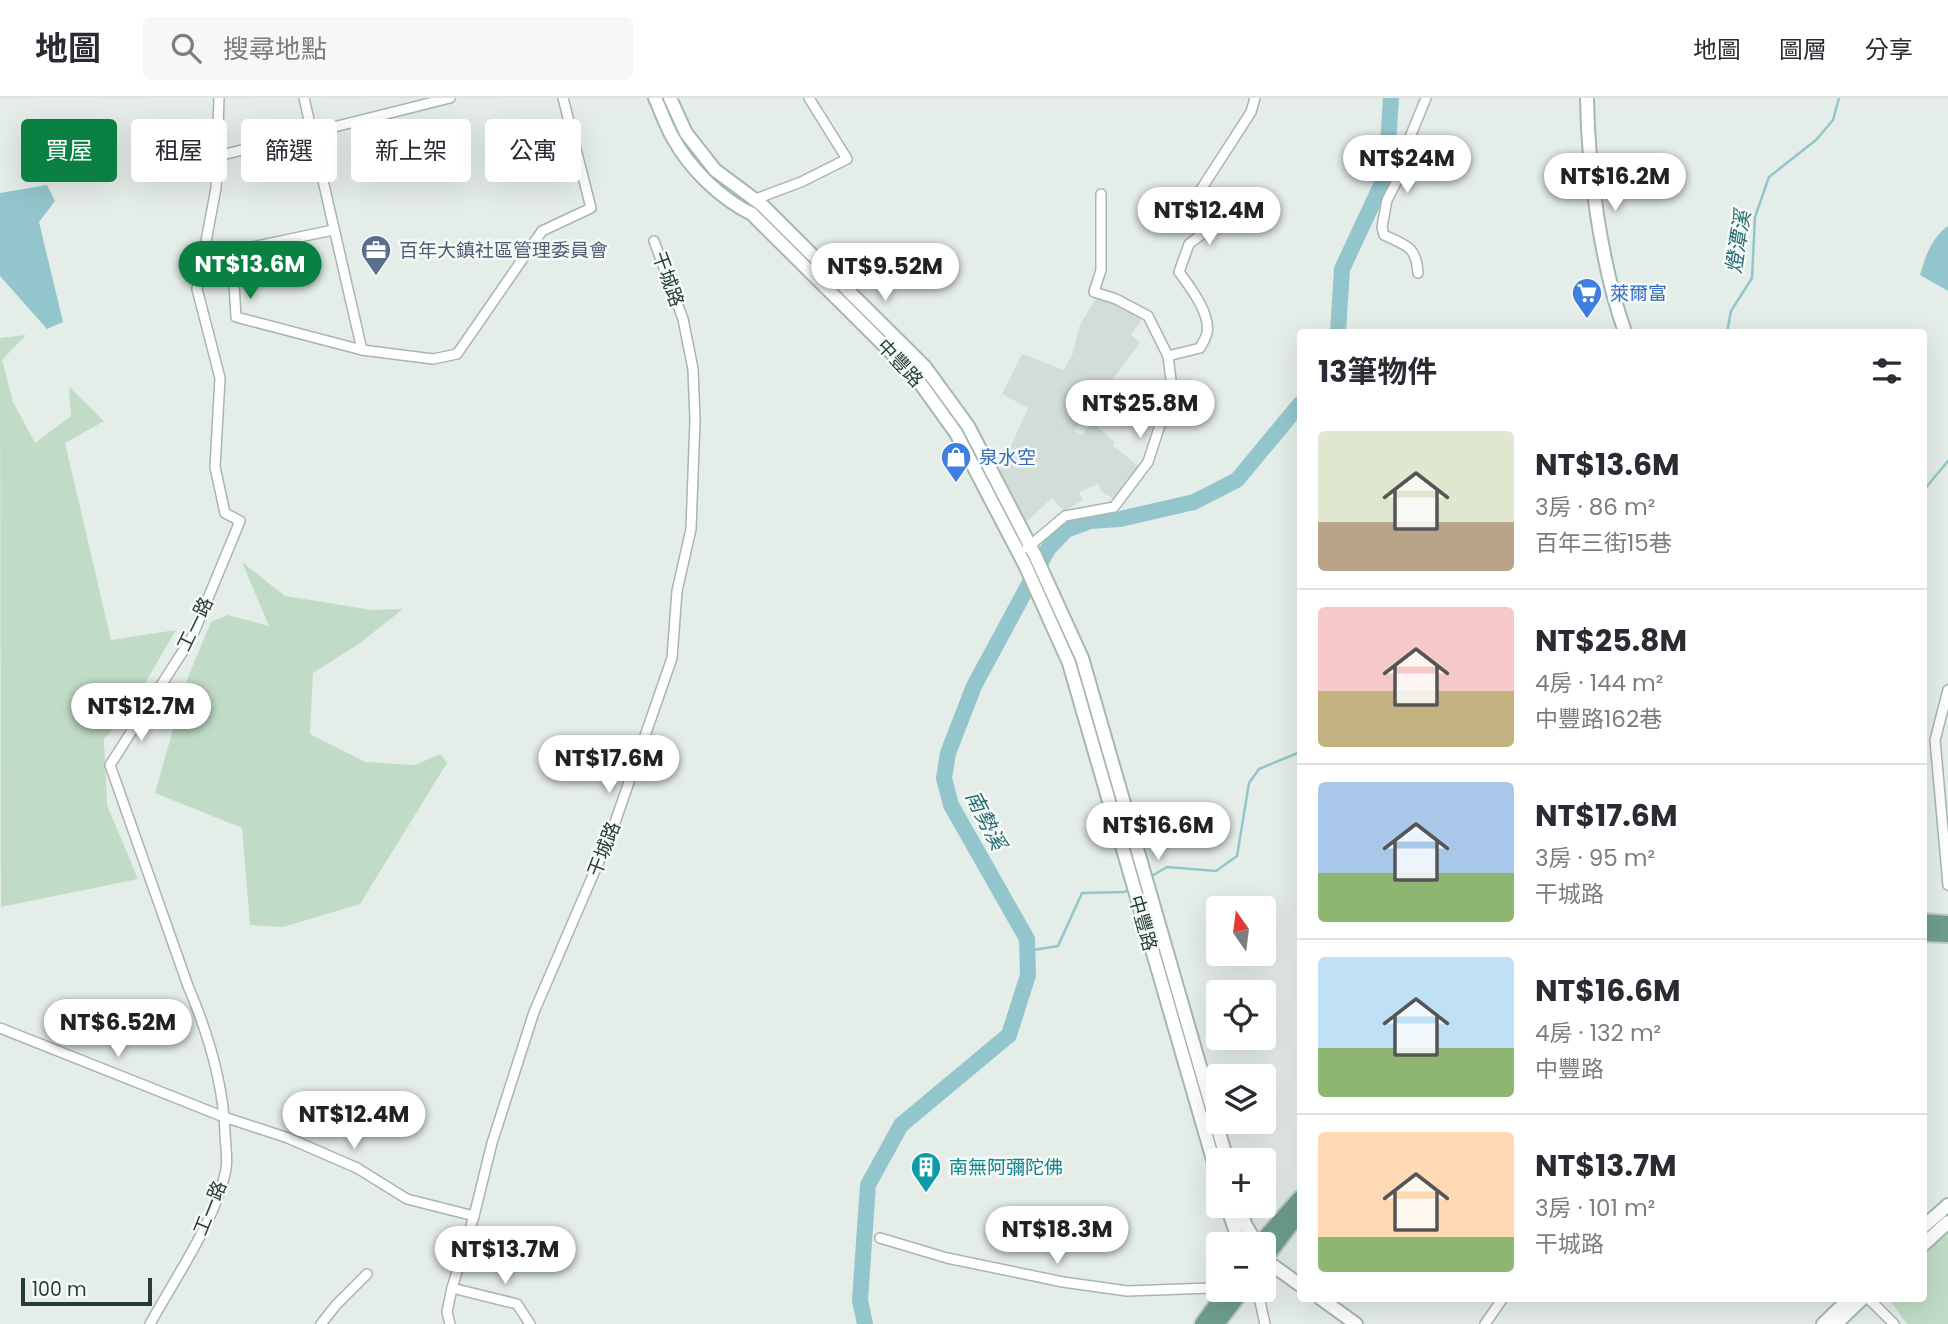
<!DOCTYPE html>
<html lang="zh-TW">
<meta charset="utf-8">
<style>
body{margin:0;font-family:Poppins,"Noto Sans TC",sans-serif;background:#f7f7f7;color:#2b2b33;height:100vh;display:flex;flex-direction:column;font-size:26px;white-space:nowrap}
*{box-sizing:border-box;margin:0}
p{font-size:23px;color:#7c7c81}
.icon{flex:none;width:38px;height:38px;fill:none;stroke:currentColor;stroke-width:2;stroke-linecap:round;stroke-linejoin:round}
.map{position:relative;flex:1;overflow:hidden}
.side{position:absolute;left:1297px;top:231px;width:630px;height:973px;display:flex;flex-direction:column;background:#fff;border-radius:7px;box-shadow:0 7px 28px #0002}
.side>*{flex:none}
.top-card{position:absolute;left:21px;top:21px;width:665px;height:63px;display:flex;gap:14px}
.needle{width:46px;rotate:346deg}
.tools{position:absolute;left:1206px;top:798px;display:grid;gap:14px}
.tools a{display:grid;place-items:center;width:70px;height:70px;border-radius:7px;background:#fff;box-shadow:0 7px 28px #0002;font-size:35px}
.scale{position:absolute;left:21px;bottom:18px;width:131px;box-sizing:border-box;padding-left:7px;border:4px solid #263d36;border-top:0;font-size:19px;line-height:24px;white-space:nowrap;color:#263d36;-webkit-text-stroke:5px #f6faf7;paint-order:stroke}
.price{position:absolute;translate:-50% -60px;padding:0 16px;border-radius:24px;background:#fff;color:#222;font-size:23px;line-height:46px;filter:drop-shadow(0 2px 4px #0008)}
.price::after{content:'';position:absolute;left:50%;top:42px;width:21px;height:16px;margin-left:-10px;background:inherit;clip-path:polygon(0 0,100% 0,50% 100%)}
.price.active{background:#0b8043;color:#fff}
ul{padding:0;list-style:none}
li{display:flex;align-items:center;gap:21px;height:175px;padding:0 21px}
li+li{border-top:2px solid #e1e1e2}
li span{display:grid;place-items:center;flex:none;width:196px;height:140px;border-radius:7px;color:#555}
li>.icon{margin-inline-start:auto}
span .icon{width:84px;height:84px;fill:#fffc;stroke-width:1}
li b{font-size:30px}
h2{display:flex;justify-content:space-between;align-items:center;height:84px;padding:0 21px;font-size:30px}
.tag{padding:0 24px;border-radius:7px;background:#fff;box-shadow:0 7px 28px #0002;font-size:24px;line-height:63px}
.tag.active{background:#0b8043;color:#fff}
header{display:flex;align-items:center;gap:42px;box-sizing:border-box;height:98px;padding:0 35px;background:#fff;border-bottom:2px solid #e1e1e2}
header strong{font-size:33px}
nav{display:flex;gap:38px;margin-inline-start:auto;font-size:24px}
.search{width:490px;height:63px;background:#f7f7f7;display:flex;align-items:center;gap:18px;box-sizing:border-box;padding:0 24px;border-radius:7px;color:#7c7c81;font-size:26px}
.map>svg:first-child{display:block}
</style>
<header>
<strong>地圖</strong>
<div class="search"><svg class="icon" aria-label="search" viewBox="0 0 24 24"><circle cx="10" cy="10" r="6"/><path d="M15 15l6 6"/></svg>搜尋地點</div>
<nav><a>地圖</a><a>圖層</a><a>分享</a></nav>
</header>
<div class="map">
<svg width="1948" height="1226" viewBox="0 0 1948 1226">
<rect width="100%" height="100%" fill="#e5ede9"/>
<!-- built -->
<path fill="#d3ddd8" d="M1097,198L1143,219L1131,237L1140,245L1074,333L1082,338L1092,324L1115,344L1113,348L1140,369L1115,402L1102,394L1098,386L1079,394L1083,402L1064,413L1052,400L1024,426L999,374L1028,310L1002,296L1022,256L1064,272L1073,255L1079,229Z"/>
<!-- green -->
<g fill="#c0dcc6">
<path d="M26,237L2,262L13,304L35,345L71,318L69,289L104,323L65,345L111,542L176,532L128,614L104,641L107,707L138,781L1,809L0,240Z"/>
<path d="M242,464L285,498L372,512L403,511L360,545L313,575L310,636L365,664L415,667L440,656L447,665L360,806L283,829L250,827L242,730L155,695L188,579L211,524L228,517L269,528Z"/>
<path d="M1948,1132V1226H1907L1889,1201L1923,1200V1155Z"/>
</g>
<!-- water -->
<g fill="#93c6cc">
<path d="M47,87L55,103L39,124L63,224L47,231L0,178V95Z"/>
<path d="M1948,128V193L1920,177C1925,159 1932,139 1948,128Z"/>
</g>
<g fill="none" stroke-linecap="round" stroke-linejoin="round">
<!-- stream -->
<g stroke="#93c6cc" stroke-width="2.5">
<path d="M1727,234L1731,213L1752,180L1755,119L1769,79L1816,42L1833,22L1839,0"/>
<path d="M1923,393L1948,363"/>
<path d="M1150,779L1167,769L1216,773L1237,758L1249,685L1259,671L1300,654"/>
<path d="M1027,853L1058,848L1082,795L1124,794L1128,792"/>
</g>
<!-- river -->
<g stroke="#93c6cc" stroke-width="16">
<path d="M1338,234L1342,171L1386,77L1391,0"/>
<path d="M865,1226L860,1202L868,1087L901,1027L1009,937L1028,877L1027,841L951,707L944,680L948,655L974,588L1048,451L1066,432L1090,423L1120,421L1194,404L1237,382L1300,306"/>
</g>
<!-- street casing -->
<g stroke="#a8b5b0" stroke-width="12">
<g id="street">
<path d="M304,0L362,252"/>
<path d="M218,58L450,0"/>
<path d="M753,102L801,84L847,61L809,0"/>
<path d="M333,132L243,151L234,186L236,219L362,252L433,261L457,256L542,133L591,110L563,0"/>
<path d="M1418,175C1416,148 1407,148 1384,137L1382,129L1387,102L1398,81L1408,44L1426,0"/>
<path d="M1168,258L1200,250C1202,246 1206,240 1207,235C1211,216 1190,189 1179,174L1189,146L1205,134L1208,119L1200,93L1251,14L1255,0"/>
<path d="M1027,450L1065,418L1114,409L1148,364L1172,290L1168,258L1148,218L1116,201L1094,194L1101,172V96"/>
<path d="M1948,592L1935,642L1948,787"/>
<path d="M0,930L224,1019L288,1040L357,1070L407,1101L474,1118"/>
<path d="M880,1140L947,1160L1063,1184L1127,1193L1211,1190L1223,1198"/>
<path d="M452,1190L517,1206L530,1226"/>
<path d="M1260,1192L1259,1199L1265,1226"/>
<path d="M1868,1200L1894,1226"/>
<path d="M150,1226C174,1182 217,1120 226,1071C228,1059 225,1046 225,1034C223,983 208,935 188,888L110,667L192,539L240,423L225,415L215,369L220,280L197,191L216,90L219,0"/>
<path d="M321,1226L336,1207L367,1176"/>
<path d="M450,1226L447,1214L452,1190L474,1118L492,1045L534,914L612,733L672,560L677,493L691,431L695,322L693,271L683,221L654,143"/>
<path d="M1485,1226L1503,1200"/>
</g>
</g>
<!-- secondary casing -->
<g stroke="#a5b8b0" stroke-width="16">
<g id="secondary">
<path d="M655,0C661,13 666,28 673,40C690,71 721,101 752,116L915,278L956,335L1025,467L1069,565L1218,1079"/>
<path d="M670,0L686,35L715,72L762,107L925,269L968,328L1035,457L1082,560L1227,1062"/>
<path d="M1587,0C1588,72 1601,167 1625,234"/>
<path d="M1227,1108L1240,1146"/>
<path d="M1240,1108L1245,1126L1257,1146"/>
<path d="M1923,1129L1948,1107"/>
<path d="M1923,1147L1948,1124"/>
<path d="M1264,1161L1300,1187"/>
<path d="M1320,1200L1356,1226"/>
<path d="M1823,1226L1850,1200"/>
<path d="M1836,1226L1863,1200"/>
</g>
</g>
<!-- primary casing -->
<g stroke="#c2c9c7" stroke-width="18">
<g id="primary">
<path d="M1923,823L1948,825"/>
<path d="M1923,836L1948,837"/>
<path d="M1259,1146L1300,1100"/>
<path d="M1264,1162L1300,1115"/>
<path d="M1202,1226L1227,1192"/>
<path d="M1217,1226L1243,1192"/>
</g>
</g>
<!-- street -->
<use href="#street" stroke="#fff" stroke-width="9"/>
<!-- secondary -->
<use href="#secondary" stroke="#fff" stroke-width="12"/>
<!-- primary -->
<use href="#primary" stroke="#6e9e8f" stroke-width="14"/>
</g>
<!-- icons -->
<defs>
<g id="office-pin" transform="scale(1.575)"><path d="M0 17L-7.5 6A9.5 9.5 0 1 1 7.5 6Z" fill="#5c6f8a" stroke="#f6faf7"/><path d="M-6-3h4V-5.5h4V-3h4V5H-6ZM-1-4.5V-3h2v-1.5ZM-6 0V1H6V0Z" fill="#fff"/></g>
<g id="supermarket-pin" transform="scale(1.575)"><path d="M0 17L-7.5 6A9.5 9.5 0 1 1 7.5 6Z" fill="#3f7fe0" stroke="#f6faf7"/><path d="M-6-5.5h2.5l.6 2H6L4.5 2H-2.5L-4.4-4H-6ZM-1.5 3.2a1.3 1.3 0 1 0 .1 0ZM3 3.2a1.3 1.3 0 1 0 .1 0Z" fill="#fff"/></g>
<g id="shop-pin" transform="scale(1.575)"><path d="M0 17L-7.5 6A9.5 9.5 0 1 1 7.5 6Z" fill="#3f7fe0" stroke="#f6faf7"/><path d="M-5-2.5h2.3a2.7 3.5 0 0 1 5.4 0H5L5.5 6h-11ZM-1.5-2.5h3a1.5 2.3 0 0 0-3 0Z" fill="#fff"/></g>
<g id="building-pin" transform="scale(1.575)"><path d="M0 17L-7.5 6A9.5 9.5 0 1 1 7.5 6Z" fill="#0f9aa8" stroke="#f6faf7"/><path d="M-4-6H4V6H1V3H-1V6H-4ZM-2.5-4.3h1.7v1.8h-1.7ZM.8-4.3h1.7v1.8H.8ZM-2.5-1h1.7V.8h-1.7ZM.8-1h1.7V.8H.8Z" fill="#fff"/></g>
</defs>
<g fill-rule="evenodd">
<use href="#office-pin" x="376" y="152"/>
<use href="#supermarket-pin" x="1587" y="195"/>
<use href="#shop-pin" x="956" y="359"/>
<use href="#building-pin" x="926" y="1069"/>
</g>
<g text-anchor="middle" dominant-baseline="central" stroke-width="5" stroke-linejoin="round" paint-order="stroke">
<!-- service labels -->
<g font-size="19" fill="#4e5e75" stroke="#f6faf7" text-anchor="start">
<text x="399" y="152">百年大鎮社區管理委員會</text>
</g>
<!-- street labels -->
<g font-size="19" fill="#263d36" stroke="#f6faf7">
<text transform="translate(668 181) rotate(70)">干城路</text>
<text transform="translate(900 265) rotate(47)">中豐路</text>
<text transform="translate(195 526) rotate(-64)">工一路</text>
<text transform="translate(604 751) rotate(-69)">干城路</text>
<text transform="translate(1143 825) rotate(74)">中豐路</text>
<text transform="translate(210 1110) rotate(-68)">工一路</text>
</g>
<!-- shop labels -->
<g font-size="19" fill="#366cbe" stroke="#f6faf7" text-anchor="start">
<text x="1610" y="195">萊爾富</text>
<text x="979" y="359">泉水空</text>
</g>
<!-- culture labels -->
<g font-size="19" fill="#0d838f" stroke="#f6faf7" text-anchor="start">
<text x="949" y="1069">南無阿彌陀佛</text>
</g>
<!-- water labels -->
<g font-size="21" font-style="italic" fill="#256b74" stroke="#f6faf7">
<text transform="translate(1738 144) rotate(-81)">燈潭溪</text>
<text transform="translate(986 722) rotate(63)">南勢溪</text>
</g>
</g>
</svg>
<div class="tools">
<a><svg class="needle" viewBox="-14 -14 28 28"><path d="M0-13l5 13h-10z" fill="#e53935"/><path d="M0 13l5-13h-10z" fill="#7c7c81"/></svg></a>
<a><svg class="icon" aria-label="locate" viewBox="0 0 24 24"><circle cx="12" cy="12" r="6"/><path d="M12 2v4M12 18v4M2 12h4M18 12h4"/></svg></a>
<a><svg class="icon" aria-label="layers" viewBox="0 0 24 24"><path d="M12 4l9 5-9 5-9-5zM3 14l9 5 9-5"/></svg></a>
<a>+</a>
<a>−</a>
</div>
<div class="scale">100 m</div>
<b class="price" style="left:1407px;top:97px">NT$24M</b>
<b class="price" style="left:1615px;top:115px">NT$16.2M</b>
<b class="price" style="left:1209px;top:149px">NT$12.4M</b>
<b class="price active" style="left:250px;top:203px">NT$13.6M</b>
<b class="price" style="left:885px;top:205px">NT$9.52M</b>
<b class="price" style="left:1140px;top:342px">NT$25.8M</b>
<b class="price" style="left:141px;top:645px">NT$12.7M</b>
<b class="price" style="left:609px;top:697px">NT$17.6M</b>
<b class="price" style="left:1158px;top:764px">NT$16.6M</b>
<b class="price" style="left:118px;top:961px">NT$6.52M</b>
<b class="price" style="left:354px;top:1053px">NT$12.4M</b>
<b class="price" style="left:1057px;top:1168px">NT$18.3M</b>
<b class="price" style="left:505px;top:1188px">NT$13.7M</b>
<div class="top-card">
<a class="tag active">買屋</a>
<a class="tag">租屋</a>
<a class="tag">篩選</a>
<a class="tag">新上架</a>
<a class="tag">公寓</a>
</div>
<section class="side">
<h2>13筆物件<svg class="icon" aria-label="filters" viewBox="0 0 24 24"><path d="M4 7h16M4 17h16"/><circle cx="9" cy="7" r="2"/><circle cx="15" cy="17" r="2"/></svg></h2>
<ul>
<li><span style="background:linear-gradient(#dfe7d0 65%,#b9a48a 0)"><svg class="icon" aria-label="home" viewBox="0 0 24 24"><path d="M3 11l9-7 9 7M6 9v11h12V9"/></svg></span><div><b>NT$13.6M</b><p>3房 · 86 m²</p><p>百年三街15巷</p></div></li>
<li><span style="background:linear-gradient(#f6c9c9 60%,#c2b280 0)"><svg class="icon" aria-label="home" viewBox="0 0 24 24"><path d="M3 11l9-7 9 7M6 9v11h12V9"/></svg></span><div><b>NT$25.8M</b><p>4房 · 144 m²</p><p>中豐路162巷</p></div></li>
<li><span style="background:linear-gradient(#a9c7e8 65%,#8fb573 0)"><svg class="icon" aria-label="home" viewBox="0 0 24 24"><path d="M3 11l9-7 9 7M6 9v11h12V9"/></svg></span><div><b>NT$17.6M</b><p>3房 · 95 m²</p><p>干城路</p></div></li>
<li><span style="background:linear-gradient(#bfe0f5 65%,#8fb573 0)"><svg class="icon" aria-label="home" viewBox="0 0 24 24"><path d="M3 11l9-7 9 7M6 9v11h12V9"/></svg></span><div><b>NT$16.6M</b><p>4房 · 132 m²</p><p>中豐路</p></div></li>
<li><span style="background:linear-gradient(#ffd9b3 75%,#8fb573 0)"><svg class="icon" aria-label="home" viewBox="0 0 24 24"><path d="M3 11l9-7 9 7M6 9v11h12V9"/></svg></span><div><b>NT$13.7M</b><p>3房 · 101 m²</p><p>干城路</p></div></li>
</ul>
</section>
</div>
